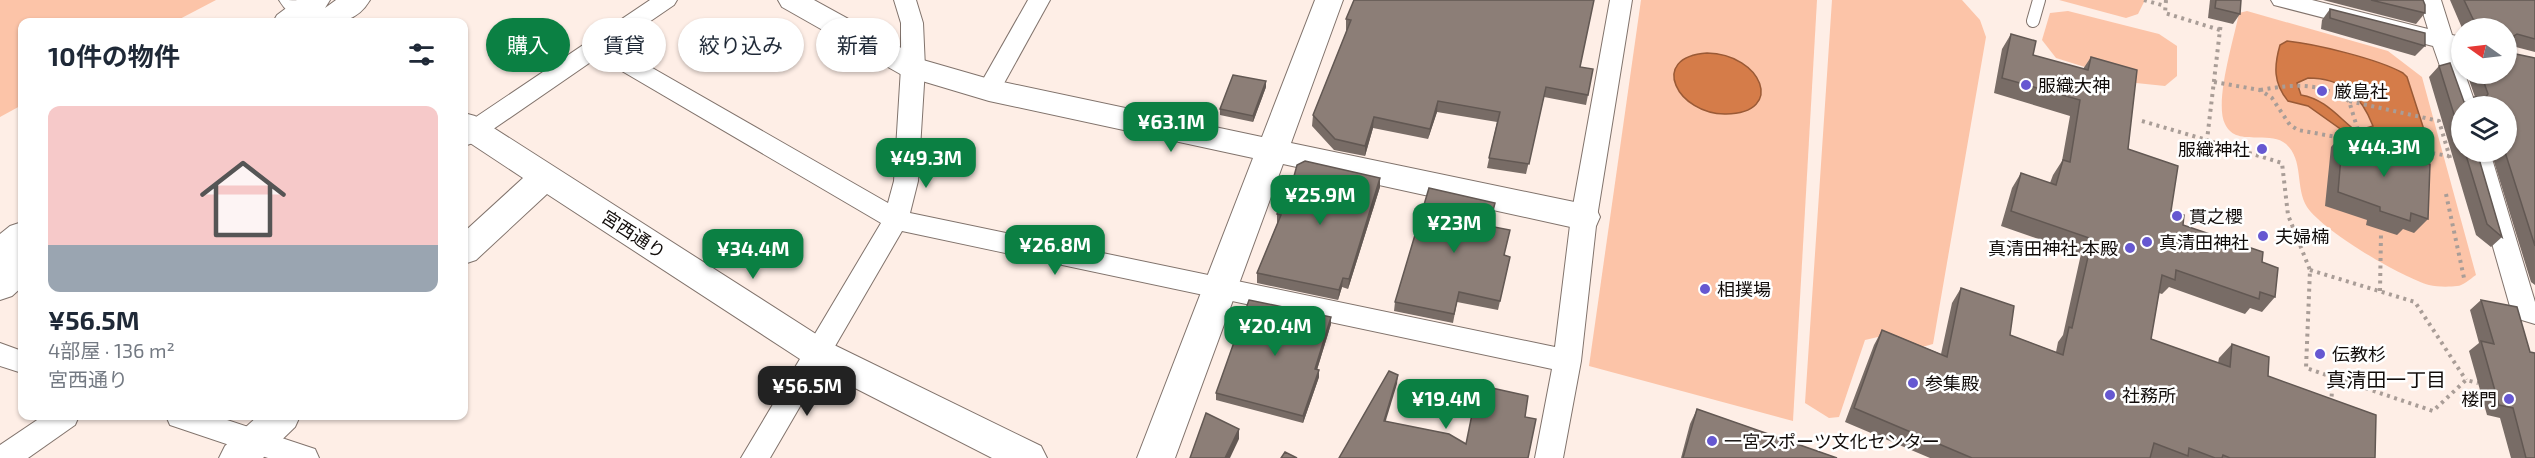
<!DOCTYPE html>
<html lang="ja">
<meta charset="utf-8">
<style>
body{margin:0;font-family:"Exo 2","Noto Sans JP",sans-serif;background:#f6f6f7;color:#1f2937;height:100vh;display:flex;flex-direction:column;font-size:22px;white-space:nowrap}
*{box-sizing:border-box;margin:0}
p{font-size:20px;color:#747a83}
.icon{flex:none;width:33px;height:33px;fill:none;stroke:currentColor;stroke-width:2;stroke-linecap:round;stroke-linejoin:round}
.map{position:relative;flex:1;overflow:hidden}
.panel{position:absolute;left:18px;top:18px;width:450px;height:402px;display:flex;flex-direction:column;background:#fff;border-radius:12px;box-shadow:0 2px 4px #0004}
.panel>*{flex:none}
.hud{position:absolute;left:486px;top:18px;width:570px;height:54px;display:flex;gap:12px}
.needle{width:39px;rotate:284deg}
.fabs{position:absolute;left:2451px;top:18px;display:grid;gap:12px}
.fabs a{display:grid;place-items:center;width:66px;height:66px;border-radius:50%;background:#fff;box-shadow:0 2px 4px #0004;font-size:30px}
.price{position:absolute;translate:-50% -51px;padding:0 14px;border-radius:12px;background:#0b8043;color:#fff;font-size:20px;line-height:39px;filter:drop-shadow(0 2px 3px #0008)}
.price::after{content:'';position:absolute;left:50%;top:36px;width:18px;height:14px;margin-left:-9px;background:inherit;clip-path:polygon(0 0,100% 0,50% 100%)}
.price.active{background:#222;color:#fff}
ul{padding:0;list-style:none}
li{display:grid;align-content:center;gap:12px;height:318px;padding:0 30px}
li+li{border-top:2px solid #e0e1e3}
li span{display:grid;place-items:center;height:186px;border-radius:12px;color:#555}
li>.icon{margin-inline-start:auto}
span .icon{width:108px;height:108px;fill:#fffc;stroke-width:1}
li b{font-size:26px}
h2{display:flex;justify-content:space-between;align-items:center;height:72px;padding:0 30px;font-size:26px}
.tag{padding:0 21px;border-radius:27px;background:#fff;box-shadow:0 2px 4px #0004;font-size:21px;line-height:54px}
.tag.active{background:#0b8043;color:#fff}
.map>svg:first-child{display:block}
</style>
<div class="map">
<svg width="2535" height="458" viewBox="0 0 2535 458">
<rect width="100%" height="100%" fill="#feeee6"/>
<!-- green -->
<g fill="#fcc4a8">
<path d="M0,0H216L174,22H22V105L0,117Z"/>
<path d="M1641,0H1817L1793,421L1589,366Z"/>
<path d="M1832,0H1962L1980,20L1986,37L1933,344L1915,349L1878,337L1865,340L1839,417L1829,418L1805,403Z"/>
<path d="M2059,0H2145L2138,14L2126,18Z"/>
<path d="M2068,11L2159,34L2177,46V76L2165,86L2136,83L2056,58L2042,40L2050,13Z"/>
<path d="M2247,11L2388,51L2422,77L2476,275C2470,279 2463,286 2457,286C2449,287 2437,287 2429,285C2401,277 2323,231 2307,207C2295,188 2304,160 2286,144C2269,129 2236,148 2225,124C2214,102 2234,39 2239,13Z"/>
</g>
<!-- water -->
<g fill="#d57c49" stroke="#9a5a36" stroke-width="1.5" fill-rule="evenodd">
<path d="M2287,41C2316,44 2378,59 2403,73L2407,77L2426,136L2375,131L2356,136L2349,135L2308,106L2288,101C2273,83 2274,66 2280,45ZM2308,78C2342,78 2361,95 2373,126L2356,131C2338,117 2325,99 2301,95L2297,83Z"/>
<path d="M1707,53C1762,54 1786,113 1726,114C1678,115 1647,57 1707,53Z"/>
</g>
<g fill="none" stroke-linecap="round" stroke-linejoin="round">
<!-- lane casing -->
<g stroke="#81736c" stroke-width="14">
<path id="lane" d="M2033,21L2039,0"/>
</g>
<!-- street casing -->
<g stroke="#81736c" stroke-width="2">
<g id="street">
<path d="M650,0H677L674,5L614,46L888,203L894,181L901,68V23L894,0H916L923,23L925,68L918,181L910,213L1555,347L1571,217L1610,0H1632L1597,217L1581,361L1563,458H1535L1552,369L902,231L770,458H741L881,223L598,57L473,143L464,146V125Z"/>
<path d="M1028,0H1050L997,96L989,98L981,96L977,90Z"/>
<path d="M2271,0H2312L2428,29L2419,0H2441L2452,35L2462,37V53L2458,52L2462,74H2465L2476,106H2462V114L2456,112L2433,46L2274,5Z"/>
<path d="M2466,152H2490L2535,302V324L2515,318L2511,310Z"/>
<path d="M0,343L22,351V373L0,366Z"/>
<path d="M43,416H79L75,425L28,458H0V445Z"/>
<path d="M166,416H215L315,449L319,458H268L170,425Z"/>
</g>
</g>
<!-- secondary casing -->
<g stroke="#81736c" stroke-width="2">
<g id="secondary">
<path d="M279,0C304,0 321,0 336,22C312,24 292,22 279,0Z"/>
<path d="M778,0H814L923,60L989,79L1262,137L1315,0H1343L1291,143L1584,204L1596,208L1600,217L1596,226L1584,230L1283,164L1175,458H1137L1253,158L989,101L902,75L782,7Z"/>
<path d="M464,113L475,116L830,343L1041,446L1047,458H992L806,363L547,194L476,260L464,264V232L523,178L464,139Z"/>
<path d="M258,416H300L295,427L263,458H219L225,446Z"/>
</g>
</g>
<!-- primary casing -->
<g stroke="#81736c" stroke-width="2">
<g id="primary">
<path d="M297,0H330L325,8L336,0H370C355,25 336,22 311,22L314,16L306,22H273L277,15Z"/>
<path d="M22,222V287L12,296L0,300V234L10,226Z"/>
</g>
</g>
<!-- path -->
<g stroke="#a99d97" stroke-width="4" stroke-dasharray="3 4.5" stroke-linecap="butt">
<path d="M2144,0L2165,6"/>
<path d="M2166,0L2165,13L2220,30L2207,140L2282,163L2288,215L2310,270L2306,368L2433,411L2466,380L2478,383"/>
<path d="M2220,30L2221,24"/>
<path d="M2214,82L2260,90L2272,98L2290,125L2298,130L2342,138"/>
<path d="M2260,90C2295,84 2318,82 2349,101"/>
<path d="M2142,121L2207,140"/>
<path d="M2366,142L2357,127L2349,101L2439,121L2450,158"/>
<path d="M2373,143L2449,156"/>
<path d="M2446,194L2464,278"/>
<path d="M2310,270L2415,302L2466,380"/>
<path d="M2380,291L2381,234"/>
<path d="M2331,404L2333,378"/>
</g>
<!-- lane -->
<use href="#lane" stroke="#fff" stroke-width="12"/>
<!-- street -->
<use href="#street" fill="#fff" fill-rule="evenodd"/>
<!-- secondary -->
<use href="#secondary" fill="#fff" fill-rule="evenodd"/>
<!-- primary -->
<use href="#primary" fill="#fff" fill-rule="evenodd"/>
</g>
<!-- wall -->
<g fill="#786c66">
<path d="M2210,0H2241L2240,14L2233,24L2208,18Z"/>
<path d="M2323,0H2423L2425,13L2416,24Z"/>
<path d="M2450,0H2535V52L2512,46L2508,50L2516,54L2535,58V285L2531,282L2491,152H2506V106H2462V152H2477L2502,237L2491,247L2476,235L2429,77L2439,66L2464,102L2469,103L2475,97L2467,74H2506V28H2462Z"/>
<path d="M2330,9L2425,46L2415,56L2321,29L2322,20Z"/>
<path d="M1346,19L1580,67L1588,95L1586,105L1544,97L1526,174L1487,168L1497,122L1437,112L1428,139L1373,128L1365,156L1334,150L1312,126L1313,115L1347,30H1346Z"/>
<path d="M2011,34L2033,55L2083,69L2091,57L2128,149L2171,211L2183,225L2262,262L2275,297L2262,312L2250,308L2245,314L2169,287L2162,294L2159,293L2151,339L2218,363L2219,358L2232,344L2268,376L2375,458H1930L1845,422L1874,345L1882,330L1941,354L1952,303L1961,288L2010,335L2056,352L2058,342L2063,335L2081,254L2001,226L2012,188L2021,173L2050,183L2053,175L2062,161L2070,116L1994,93L2002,49Z"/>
<path d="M1266,87L1253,122L1220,115V109Z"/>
<path d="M2343,133L2407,159L2428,219L2414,233L2403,229L2397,235L2366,225L2367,220L2325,206L2331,147Z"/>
<path d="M1380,178V187L1348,289L1342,287L1338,300L1257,283V273L1277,224V214L1290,191Z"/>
<path d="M1493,212L1490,226L1504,255L1510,257L1498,310L1457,302L1453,323L1394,311L1395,302Z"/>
<path d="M2481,300L2530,352L2535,458H2511L2500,418L2487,415L2469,351L2479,343L2470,310Z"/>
<path d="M1331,324L1317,370L1319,377L1303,423L1216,400V393Z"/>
<path d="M1697,409L1837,458H1681L1690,424Z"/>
</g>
<!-- shaded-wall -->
<g fill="#625853">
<path d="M1266,81V87L1253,122V116Z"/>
<path d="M1438,101L1437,112L1428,139L1430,129Z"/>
<path d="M1374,117L1373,128L1365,156V146Z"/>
<path d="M1380,178V187L1348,289L1349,279Z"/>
<path d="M1343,278L1342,287L1338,300L1339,290Z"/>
<path d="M1331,317V324L1315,376V369Z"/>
<path d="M1319,370V377L1303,423V416Z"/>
<path d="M1398,375L1397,384L1383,430L1384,421Z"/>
<path d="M1239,429V439L1230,458H1225Z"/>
</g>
<!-- building -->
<g fill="#8c7e77" stroke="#625853" stroke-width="1.5">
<path d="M1354,0H1594L1580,67L1593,69L1588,95L1546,87L1529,164L1489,158L1500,112L1438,101L1430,129L1374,117L1365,146L1335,139L1313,115L1351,20L1346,19Z"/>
<path d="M2216,0H2241L2240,14L2215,8Z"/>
<path d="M2371,0H2423L2425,5V13Z"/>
<path d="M2464,0H2535V39L2517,34L2514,36V44L2506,39V28H2488L2473,19Z"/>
<path d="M2330,9L2425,33V46L2330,18Z"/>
<path d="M2011,34L2036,41L2033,55L2088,70L2091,57L2137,70L2128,149L2178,166L2171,211L2184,215L2183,225L2263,252L2262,262L2278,268L2275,297L2260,292L2259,299L2176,270L2175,280L2162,275L2151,339L2230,367L2232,344L2269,357L2268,376L2376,415L2375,458H2230L2223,455L2222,458H2215L2189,448L2188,456L2154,443L2150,458H1972L1854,408L1882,330L1947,357L1961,288L2014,306L2010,335L2063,355L2069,327L2072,328L2092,239L2011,211L2021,173L2056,185L2063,160L2070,162L2080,100L2002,78Z"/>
<path d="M2514,49L2516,54L2535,58V246L2505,152H2506V106H2462V140L2439,66L2450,63L2464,102L2474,105V97H2486L2488,94L2481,74H2506V50Z"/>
<path d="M1233,75L1266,81L1253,116L1220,109Z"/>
<path d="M2343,133L2407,153V159L2430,164L2428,219L2411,213L2410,221L2380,211V207L2338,192Z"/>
<path d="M2465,152H2477L2502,237L2487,224Z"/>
<path d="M1305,161L1380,178L1349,279L1343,278L1339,290L1257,273L1281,215L1277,214L1286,191H1290L1297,165Z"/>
<path d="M1429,188L1495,203L1489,226L1510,230L1504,255L1510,257L1500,301L1459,292L1454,314L1395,302Z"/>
<path d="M1249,300L1331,317L1315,369L1319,370L1303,416L1216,393Z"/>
<path d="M2481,300L2517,307L2530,352L2535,353V458H2526L2513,408L2499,405L2481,341L2494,344Z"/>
<path d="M1389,371L1398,375L1384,421L1449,434L1466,444L1478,385L1528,396L1525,417L1536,419L1528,458H1339Z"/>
<path d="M1697,409L1837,458H1683Z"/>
<path d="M1206,413L1239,429L1225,458H1190Z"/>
<path d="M1285,452L1297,458H1281Z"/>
</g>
<!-- markers -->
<g fill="#6658d1" stroke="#fff" stroke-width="2">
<circle cx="2026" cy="85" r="6"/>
<circle cx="2322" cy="91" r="6"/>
<circle cx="2262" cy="149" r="6"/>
<circle cx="2177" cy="216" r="6"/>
<circle cx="2263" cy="236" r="6"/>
<circle cx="2147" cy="242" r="6"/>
<circle cx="2130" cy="248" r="6"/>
<circle cx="1705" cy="289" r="6"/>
<circle cx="2320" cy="354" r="6"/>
<circle cx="1913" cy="383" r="6"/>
<circle cx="2110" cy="395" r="6"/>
<circle cx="2509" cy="399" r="6"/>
<circle cx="1712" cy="441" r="6"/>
</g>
<g text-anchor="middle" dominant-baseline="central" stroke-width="5" stroke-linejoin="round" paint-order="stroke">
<!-- poi labels -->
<g font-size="18" fill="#110c0a" stroke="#fff" text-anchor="start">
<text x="2038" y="85">服織大神</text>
<text x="2334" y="91">厳島社</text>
<text x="2250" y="149" text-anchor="end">服織神社</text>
<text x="2189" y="216">貫之櫻</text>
<text x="2275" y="236">夫婦楠</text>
<text x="2159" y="242">真清田神社</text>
<text x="2118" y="248" text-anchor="end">真清田神社 本殿</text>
<text x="1717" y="289">相撲場</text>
<text x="2332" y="354">伝教杉</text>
<text x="1925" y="383">参集殿</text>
<text x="2122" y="395">社務所</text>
<text x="2497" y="399" text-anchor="end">楼門</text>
<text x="1724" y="441">一宮スポーツ文化センター</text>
</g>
<!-- street labels -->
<g font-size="18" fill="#110c0a" stroke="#fff">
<text transform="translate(634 234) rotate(33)">宮西通り</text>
</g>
<!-- neighbourhood labels -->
<g font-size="20" fill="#110c0a" stroke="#fff">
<text x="2386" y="379">真清田一丁目</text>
</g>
</g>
</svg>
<div class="fabs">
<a><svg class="needle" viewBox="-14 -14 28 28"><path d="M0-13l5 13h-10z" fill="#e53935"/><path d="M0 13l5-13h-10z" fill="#747a83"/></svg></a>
<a><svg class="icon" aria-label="layers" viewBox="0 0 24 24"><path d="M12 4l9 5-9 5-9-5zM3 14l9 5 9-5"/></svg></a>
</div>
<b class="price" style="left:1171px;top:153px">¥63.1M</b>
<b class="price" style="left:2384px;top:178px">¥44.3M</b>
<b class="price" style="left:926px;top:189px">¥49.3M</b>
<b class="price" style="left:1320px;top:226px">¥25.9M</b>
<b class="price" style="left:1454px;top:254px">¥23M</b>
<b class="price" style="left:1055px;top:276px">¥26.8M</b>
<b class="price" style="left:753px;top:280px">¥34.4M</b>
<b class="price" style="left:1275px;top:357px">¥20.4M</b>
<b class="price active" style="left:807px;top:417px">¥56.5M</b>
<b class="price" style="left:1446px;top:430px">¥19.4M</b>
<div class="hud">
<a class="tag active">購入</a>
<a class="tag">賃貸</a>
<a class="tag">絞り込み</a>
<a class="tag">新着</a>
</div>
<section class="panel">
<h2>10件の物件<svg class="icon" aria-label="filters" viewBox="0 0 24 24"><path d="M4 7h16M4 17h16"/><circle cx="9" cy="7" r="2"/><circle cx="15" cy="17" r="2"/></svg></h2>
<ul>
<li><span style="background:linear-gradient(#f6c9c9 75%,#9aa5b1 0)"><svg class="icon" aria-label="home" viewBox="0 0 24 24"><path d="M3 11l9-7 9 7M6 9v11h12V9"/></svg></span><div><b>¥56.5M</b><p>4部屋 · 136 m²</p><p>宮西通り</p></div></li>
</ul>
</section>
</div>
